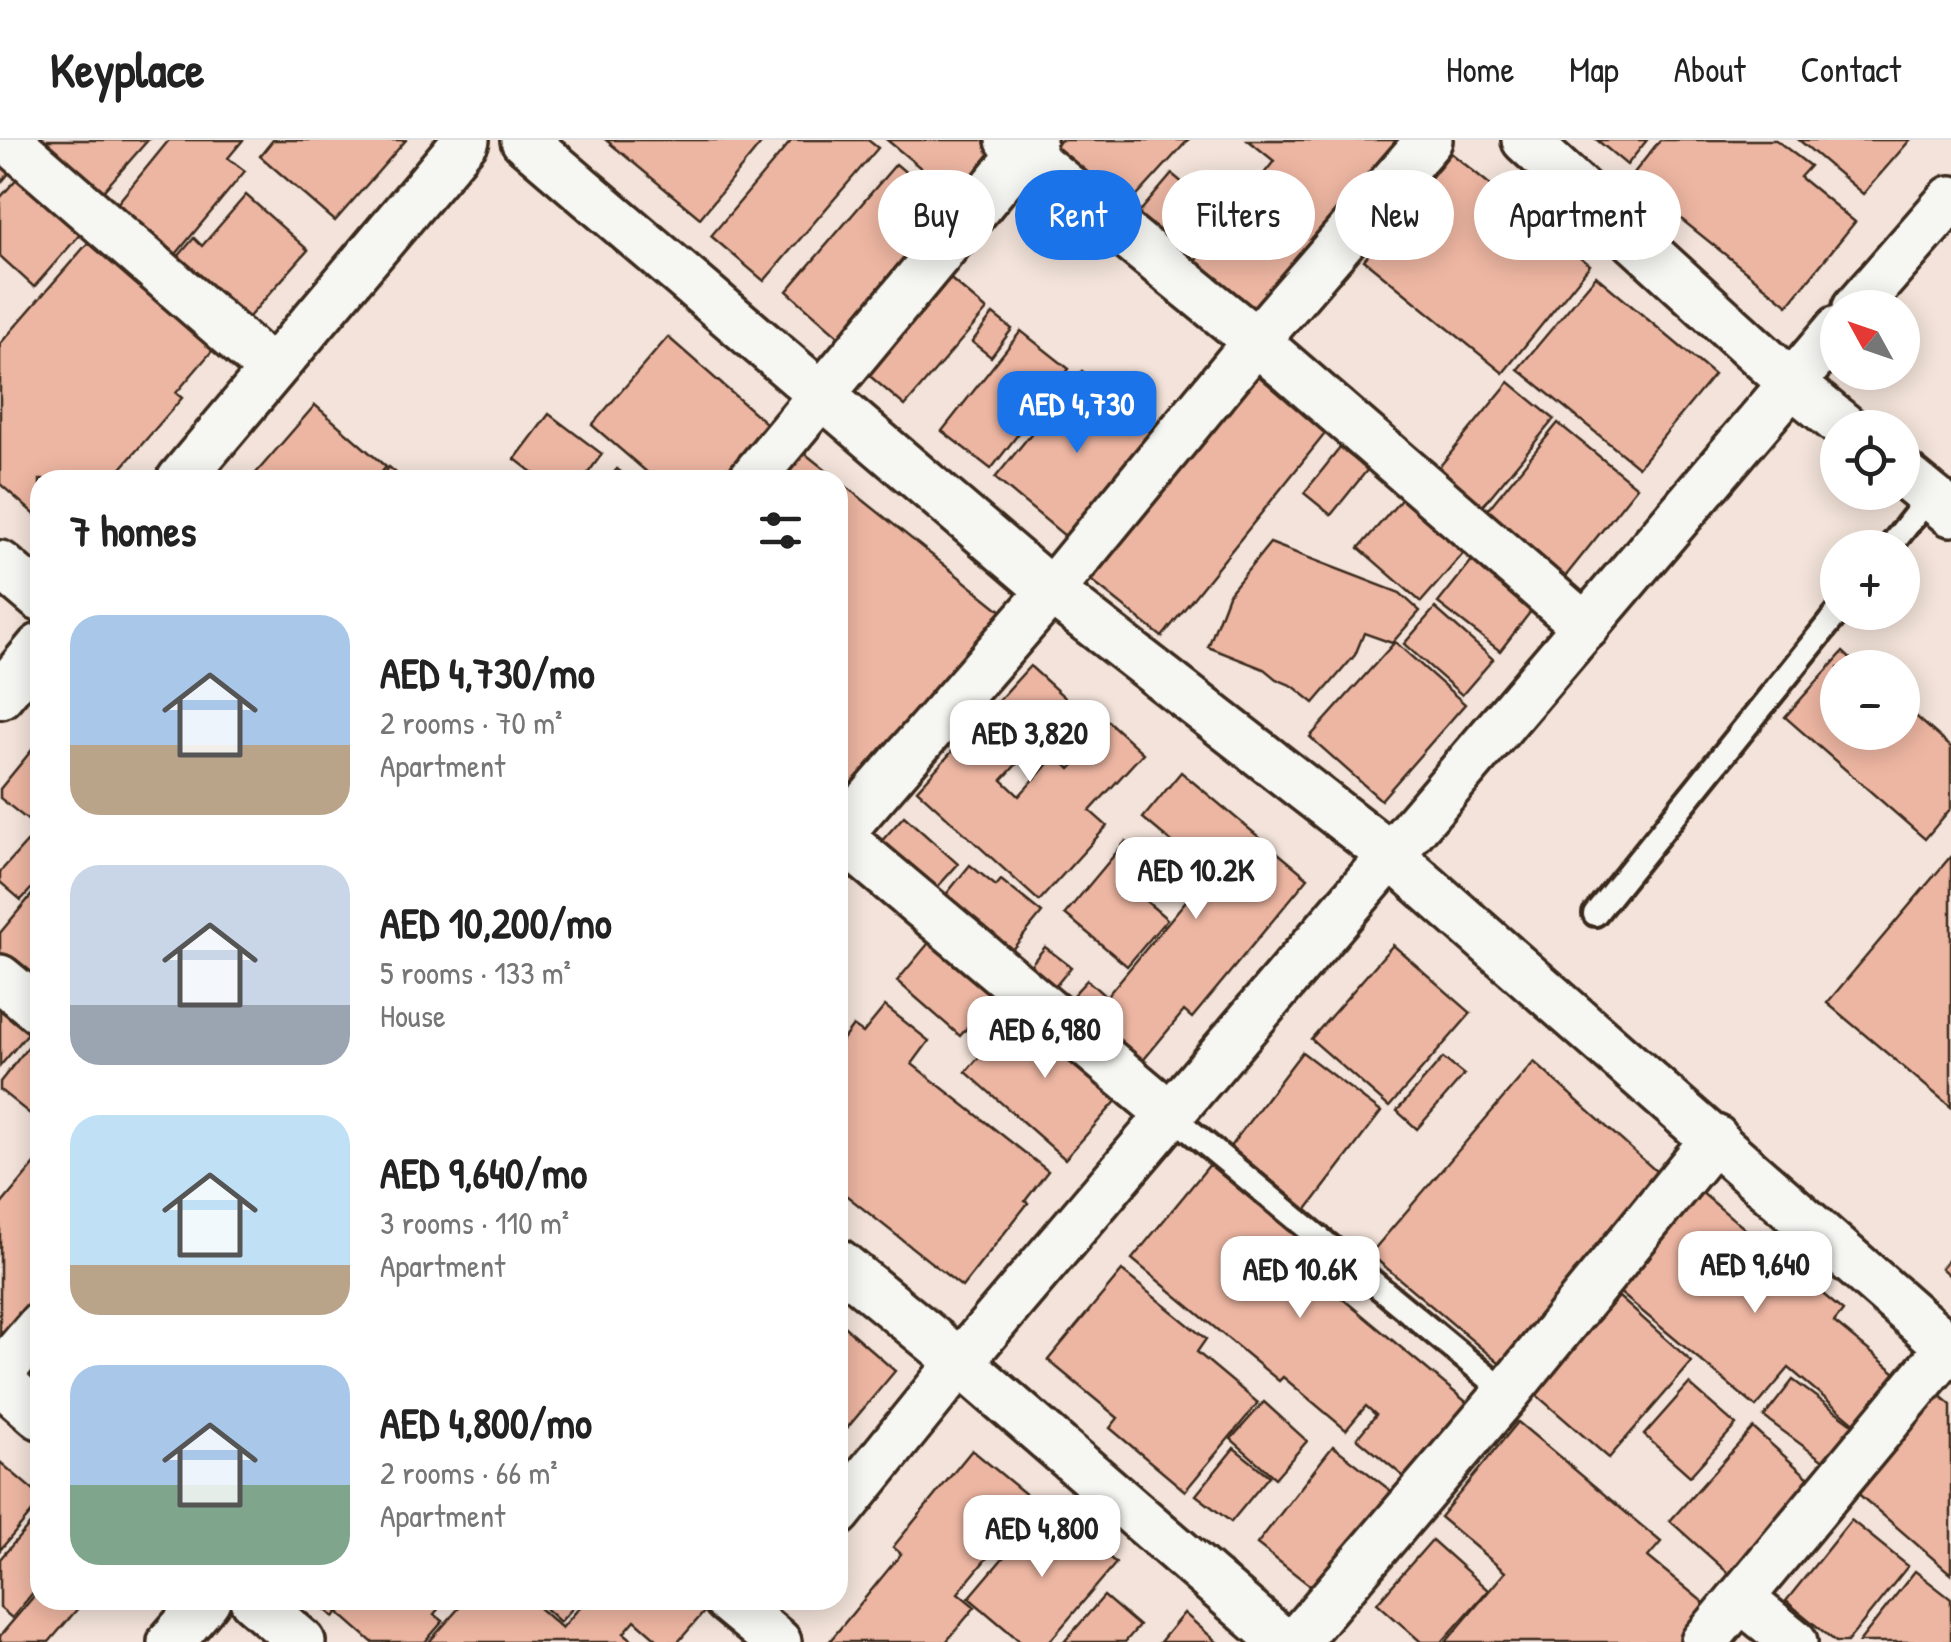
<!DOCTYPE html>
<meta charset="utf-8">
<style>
body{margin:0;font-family:"Patrick Hand",sans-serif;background:#f6f6f6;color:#222;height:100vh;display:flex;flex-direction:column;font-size:38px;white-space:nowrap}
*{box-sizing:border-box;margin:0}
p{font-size:32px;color:#767676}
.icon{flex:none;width:55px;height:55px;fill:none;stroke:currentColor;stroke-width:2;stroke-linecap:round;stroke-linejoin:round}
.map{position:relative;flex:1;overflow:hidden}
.drawer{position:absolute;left:30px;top:330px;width:818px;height:1140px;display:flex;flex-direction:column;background:#fff;border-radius:30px;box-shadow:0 5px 25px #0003}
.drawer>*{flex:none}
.hud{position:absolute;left:878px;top:30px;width:922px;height:90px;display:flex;gap:20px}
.needle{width:65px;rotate:310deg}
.fabs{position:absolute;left:1820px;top:150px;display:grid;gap:20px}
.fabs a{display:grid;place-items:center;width:100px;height:100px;border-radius:50%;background:#fff;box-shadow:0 5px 25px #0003;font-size:50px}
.price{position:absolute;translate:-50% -85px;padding:0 22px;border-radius:20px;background:#fff;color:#222;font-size:32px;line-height:65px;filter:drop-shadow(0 2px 5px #0008)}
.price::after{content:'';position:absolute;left:50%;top:60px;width:30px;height:22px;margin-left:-15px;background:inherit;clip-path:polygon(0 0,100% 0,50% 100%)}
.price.selected{background:#1a73e8;color:#fff}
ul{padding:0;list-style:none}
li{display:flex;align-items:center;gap:30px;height:250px;padding:0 40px}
li span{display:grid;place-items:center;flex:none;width:280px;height:200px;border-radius:30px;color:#555}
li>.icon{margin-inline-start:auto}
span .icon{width:120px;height:120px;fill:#fffc;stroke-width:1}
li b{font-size:42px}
h2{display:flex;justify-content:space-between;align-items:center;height:120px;padding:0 40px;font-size:42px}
.pill{padding:0 35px;border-radius:45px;background:#fff;box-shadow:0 5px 25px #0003;font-size:35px;line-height:90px}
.pill.selected{background:#1a73e8;color:#fff}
header{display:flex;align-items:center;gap:60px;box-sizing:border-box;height:140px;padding:0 50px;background:#fff;border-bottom:2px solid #e0e0e0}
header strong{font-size:48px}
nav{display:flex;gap:55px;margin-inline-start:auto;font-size:35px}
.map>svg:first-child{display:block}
</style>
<header>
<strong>Keyplace</strong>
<nav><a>Home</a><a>Map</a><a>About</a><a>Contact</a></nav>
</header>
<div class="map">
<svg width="1951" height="1502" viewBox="0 0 1951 1502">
<rect width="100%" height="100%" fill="#f3e3da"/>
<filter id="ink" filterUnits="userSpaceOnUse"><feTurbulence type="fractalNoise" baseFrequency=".01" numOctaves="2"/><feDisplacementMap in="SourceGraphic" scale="20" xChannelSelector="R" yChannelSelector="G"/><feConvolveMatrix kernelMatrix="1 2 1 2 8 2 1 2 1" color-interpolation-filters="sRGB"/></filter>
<g filter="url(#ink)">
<!-- building -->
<g fill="#edb6a2" stroke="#3b2a1e" stroke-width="2.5">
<path d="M33,0H148L98,57Z"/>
<path d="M169,0H243L228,18L245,31L172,119L112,70Z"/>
<path d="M273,0H406L335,81L260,16Z"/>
<path d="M606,0H764L700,78Z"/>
<path d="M792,0H868L878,8L764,141L711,96Z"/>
<path d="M887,0H989L1005,13L964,64Z"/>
<path d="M1061,0H1188L1118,77L1047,17Z"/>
<path d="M1248,0H1405L1258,180L1191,126L1274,21Z"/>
<path d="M1597,0H1647L1627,25Z"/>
<path d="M1660,0H1776L1810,26L1800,37L1855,82L1788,165L1630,38Z"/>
<path d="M1799,0H1910L1863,54Z"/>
<path d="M0,13L15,26L0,44Z"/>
<path d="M1451,13L1590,125L1503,233L1364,120Z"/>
<path d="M896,24L955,74L845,202L787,151Z"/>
<path d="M26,28L89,84L34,147L0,116V58Z"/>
<path d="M1172,34L1221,75L1179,124L1131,82Z"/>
<path d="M246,55L308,110L241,186L171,125L194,98L202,106Z"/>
<path d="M100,89L224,197L176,253L182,258L111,340H40V379L0,344V204Z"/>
<path d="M939,129L987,170L905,266L857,225Z"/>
<path d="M1596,136L1714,235L1638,327L1518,229Z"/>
<path d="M993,174L1012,189L991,217L972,202Z"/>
<path d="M1021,191L1069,229L991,329L942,291Z"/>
<path d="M668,197L774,290L730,340H656L592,285Z"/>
<path d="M1082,231L1159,293L1071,401L995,338Z"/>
<path d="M1254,231L1328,290L1162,497L1088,438Z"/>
<path d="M1509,242L1554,279L1481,368L1436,331Z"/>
<path d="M315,265L386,327L375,340H250Z"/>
<path d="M549,274L602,314L583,340H542L515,319Z"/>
<path d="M1558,283L1637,347L1560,443L1481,378Z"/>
<path d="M798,308L1008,476L838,679V340H772Z"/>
<path d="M1340,308L1368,329L1331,375L1304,353Z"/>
<path d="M389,327L404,340H379Z"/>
<path d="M617,329L631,340H608Z"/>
<path d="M1413,346L1475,400L1421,462L1359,408Z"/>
<path d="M1270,403L1400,453L1420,471L1392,503L1364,493L1355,515L1314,563L1293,546L1276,539L1264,529L1208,507L1228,455Z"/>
<path d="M1481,409L1542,457L1500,511L1438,463Z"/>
<path d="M1435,468L1493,519L1462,555L1404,504Z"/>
<path d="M1395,502L1465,564L1381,660L1310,597Z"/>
<path d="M1843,512L1860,528H1838V592H1902V564L1951,607V668L1925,699L1785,577Z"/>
<path d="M1030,526L1072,564L1002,640L1019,656L1056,615L1070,629L1085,613L1071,601L1098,572L1143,613L1090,671L1107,686L1039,761L917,650Z"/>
<path d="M40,600V690L0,658V649Z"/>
<path d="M1181,632L1308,738L1192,878L1184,871L1136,929L1083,885L1209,733L1143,678Z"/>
<path d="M904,676L958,724L925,761L871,713Z"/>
<path d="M1126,701L1167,736L1146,761L1167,779L1127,826L1065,774Z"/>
<path d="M27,702L40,714V739L21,760L0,742V732Z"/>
<path d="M1951,716V967L1827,863Z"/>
<path d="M970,725L996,746L1001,740L1042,773L1002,822L935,768Z"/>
<path d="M40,745V853L0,820V793Z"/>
<path d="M938,792L1002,847L960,896L897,841Z"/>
<path d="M1393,805L1471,873L1389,967L1311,899Z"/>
<path d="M1045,807L1071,827L1042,863L1016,843Z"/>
<path d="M1087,840L1105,856L1079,884L1062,867Z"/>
<path d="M0,858L34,886L0,926Z"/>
<path d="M1026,863L1125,951L1065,1019L966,932Z"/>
<path d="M885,866L929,901L912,924L1048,1031L1025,1061L1028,1063L962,1147L838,1049V906L853,886L863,893Z"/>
<path d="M39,893L40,894V982L0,950V942Z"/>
<path d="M1302,912L1381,972L1305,1072L1226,1012Z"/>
<path d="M1443,918L1464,935L1417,989L1397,971Z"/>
<path d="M1534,922L1666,1040L1506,1229L1370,1114Z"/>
<path d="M40,1018V1171L10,1207L0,1198V1066Z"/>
<path d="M1211,1023L1351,1138L1337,1154L1477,1271L1415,1346L1357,1298L1376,1275L1366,1266L1346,1290L1283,1237L1279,1241L1132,1119Z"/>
<path d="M1701,1052L1843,1171L1834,1182L1907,1242L1865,1292L1789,1228L1756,1267L1618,1151Z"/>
<path d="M1951,1117V1137L1941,1128Z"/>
<path d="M1122,1131L1206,1199L1197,1212L1258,1263L1185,1351L1110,1288L1118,1278L1048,1220Z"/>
<path d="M1619,1157L1692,1222L1609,1318L1534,1253Z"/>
<path d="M838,1181L895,1231L838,1299Z"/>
<path d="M1793,1240L1865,1293L1837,1331L1764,1277Z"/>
<path d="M1689,1244L1736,1285L1690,1336L1644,1295Z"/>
<path d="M1937,1253L1951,1265V1434L1854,1350Z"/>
<path d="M1264,1262L1307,1301L1275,1338L1231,1299Z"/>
<path d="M1518,1282L1661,1402L1648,1417L1715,1472L1690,1502H1446L1505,1432L1440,1377Z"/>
<path d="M1753,1288L1820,1348L1737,1441L1670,1381Z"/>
<path d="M1333,1306L1404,1361L1327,1459L1257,1404Z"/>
<path d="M1234,1308L1269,1336L1231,1382L1196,1355Z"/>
<path d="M972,1310L1034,1361L958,1453L975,1467L946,1502H829L901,1414L893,1407Z"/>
<path d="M0,1322L40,1356V1363L0,1410Z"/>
<path d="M1047,1366L1116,1423L1049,1502H1021L969,1458Z"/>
<path d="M34,1380L40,1385V1444L12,1478L0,1468V1419Z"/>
<path d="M1851,1380L1908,1426L1847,1502H1836L1786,1461Z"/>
<path d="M1432,1400L1488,1450L1442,1502H1421L1377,1463Z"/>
<path d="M1915,1431L1951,1459V1502H1859Z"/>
<path d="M40,1449V1460H85L49,1502H0V1496Z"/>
<path d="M1104,1456L1139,1486L1125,1502H1064Z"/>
<path d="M313,1460H347L334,1477Z"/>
<path d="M351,1460H446L434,1474L443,1481L425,1502H372L339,1473Z"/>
<path d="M466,1460H530L562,1488L586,1460H708L712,1463L678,1502H660L635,1480L624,1493L635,1502H429Z"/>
<path d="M536,1460H580L560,1482Z"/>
<path d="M1184,1473L1217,1502H1160Z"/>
</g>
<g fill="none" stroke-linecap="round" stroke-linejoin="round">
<!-- lane casing -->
<g stroke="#3b2a1e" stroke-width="30">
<g id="lane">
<path d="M1889,408L1930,356"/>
<path d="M1595,774L1838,472"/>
<path d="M1172,976L1507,1253"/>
</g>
</g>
<!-- street casing -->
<g stroke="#3b2a1e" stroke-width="52">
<g id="street">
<path d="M8,0L272,230"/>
<path d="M524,0L1051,451L1390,715L1951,1209"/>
<path d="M1009,0L1256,201L1586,487"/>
<path d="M1525,0L1791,243L1846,288"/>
<path d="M1856,168L1951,59"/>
<path d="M1902,333L1951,373"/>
<path d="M180,340L466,0"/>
<path d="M751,340L1033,0"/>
<path d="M0,424L40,458"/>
<path d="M0,555L40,507"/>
<path d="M838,695L1172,976"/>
<path d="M838,696L1051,451L1256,201L1429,0"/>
<path d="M0,838L40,871"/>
<path d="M838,1122L960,1222L1283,1502"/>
<path d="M0,1233L40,1186"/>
<path d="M0,1241L40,1276"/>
<path d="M838,1373L960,1222L1838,189"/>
<path d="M1741,1459L1794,1502"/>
<path d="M253,1460L302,1502"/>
<path d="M727,1460L778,1502"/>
<path d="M171,1502L207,1460"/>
<path d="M1295,1502L1507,1253L1715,998"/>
<path d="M1704,1502L1949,1207"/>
</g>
</g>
<!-- lane -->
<use href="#lane" stroke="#f6f6f2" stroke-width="22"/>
<!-- street -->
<use href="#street" stroke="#f6f6f2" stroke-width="45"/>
</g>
</g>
</svg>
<div class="fabs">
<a><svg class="needle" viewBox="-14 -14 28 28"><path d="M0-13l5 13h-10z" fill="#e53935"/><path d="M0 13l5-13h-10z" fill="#767676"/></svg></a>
<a><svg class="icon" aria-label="locate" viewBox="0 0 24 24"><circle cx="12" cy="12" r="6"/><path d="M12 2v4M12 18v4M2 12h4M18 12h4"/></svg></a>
<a>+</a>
<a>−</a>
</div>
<b class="price selected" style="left:1077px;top:316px">AED 4,730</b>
<b class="price" style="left:1030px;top:645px">AED 3,820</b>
<b class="price" style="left:1196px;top:782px">AED 10.2K</b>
<b class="price" style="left:1045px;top:941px">AED 6,980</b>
<b class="price" style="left:1755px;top:1176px">AED 9,640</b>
<b class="price" style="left:1300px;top:1181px">AED 10.6K</b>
<b class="price" style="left:1042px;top:1440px">AED 4,800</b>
<div class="hud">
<a class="pill">Buy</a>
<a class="pill selected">Rent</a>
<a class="pill">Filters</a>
<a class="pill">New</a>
<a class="pill">Apartment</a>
</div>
<section class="drawer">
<h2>7 homes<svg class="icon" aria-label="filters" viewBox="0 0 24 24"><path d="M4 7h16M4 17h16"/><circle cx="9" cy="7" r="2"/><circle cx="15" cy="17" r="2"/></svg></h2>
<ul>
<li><span style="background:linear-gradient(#a9c7e8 65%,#b9a48a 0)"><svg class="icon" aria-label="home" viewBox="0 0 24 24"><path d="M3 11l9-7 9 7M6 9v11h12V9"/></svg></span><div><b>AED 4,730/mo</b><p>2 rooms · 70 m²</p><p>Apartment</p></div></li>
<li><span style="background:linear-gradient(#c9d6e8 70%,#9aa5b1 0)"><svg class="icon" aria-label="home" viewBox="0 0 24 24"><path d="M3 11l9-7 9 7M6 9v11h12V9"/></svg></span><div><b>AED 10,200/mo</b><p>5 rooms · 133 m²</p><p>House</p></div></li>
<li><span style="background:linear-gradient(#bfe0f5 75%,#b9a48a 0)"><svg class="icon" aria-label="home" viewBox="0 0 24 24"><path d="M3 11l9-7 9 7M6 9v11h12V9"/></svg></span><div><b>AED 9,640/mo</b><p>3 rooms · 110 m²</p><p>Apartment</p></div></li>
<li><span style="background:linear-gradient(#a9c7e8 60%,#7fa58c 0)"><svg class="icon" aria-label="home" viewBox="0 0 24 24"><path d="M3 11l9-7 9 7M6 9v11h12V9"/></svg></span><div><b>AED 4,800/mo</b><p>2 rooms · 66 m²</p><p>Apartment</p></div></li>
</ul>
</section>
</div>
